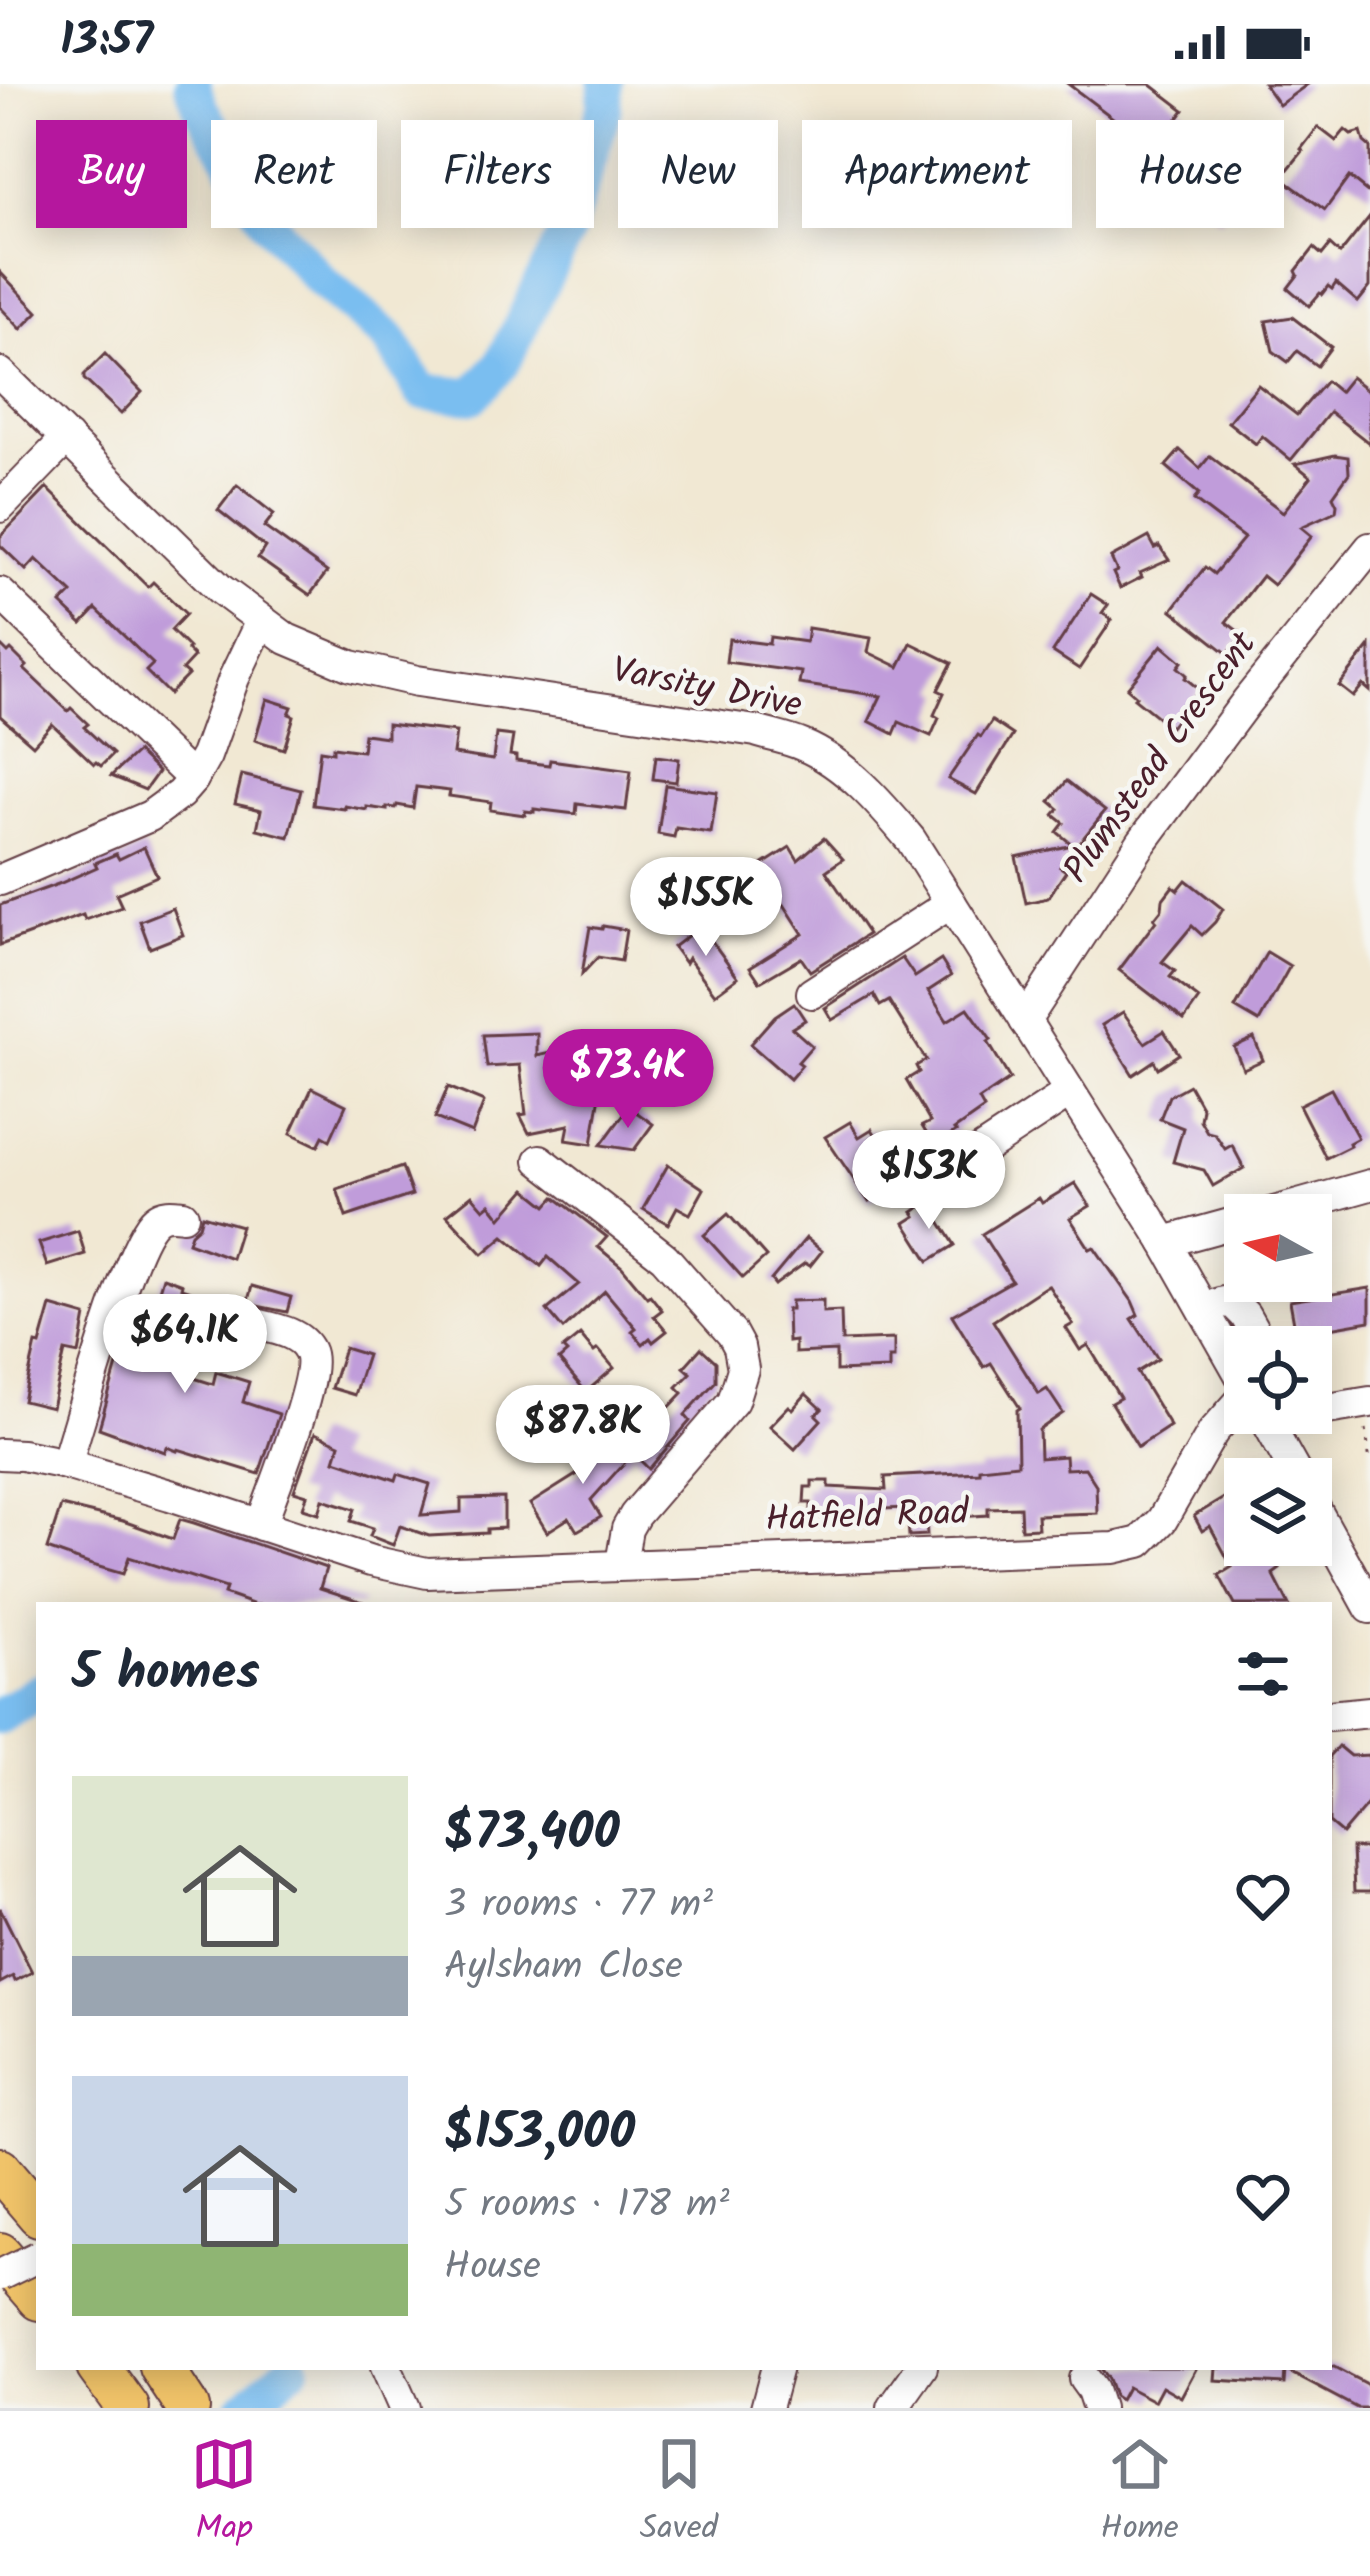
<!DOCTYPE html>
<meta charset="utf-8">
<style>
body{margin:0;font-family:Kalam,sans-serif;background:#f6f6f7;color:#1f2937;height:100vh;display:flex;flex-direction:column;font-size:45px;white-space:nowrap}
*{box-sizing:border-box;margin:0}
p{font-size:39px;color:#747a83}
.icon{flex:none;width:66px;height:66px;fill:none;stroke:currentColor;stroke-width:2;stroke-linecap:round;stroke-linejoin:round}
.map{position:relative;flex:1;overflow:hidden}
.panel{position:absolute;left:36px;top:1518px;width:1296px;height:768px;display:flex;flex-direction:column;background:#fff;border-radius:0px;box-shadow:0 6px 30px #0003}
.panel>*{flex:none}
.banner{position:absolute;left:36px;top:36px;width:1299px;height:108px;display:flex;gap:24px}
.needle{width:78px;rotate:278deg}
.tools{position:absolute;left:1224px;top:1110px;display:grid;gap:24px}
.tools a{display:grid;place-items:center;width:108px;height:108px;border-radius:0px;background:#fff;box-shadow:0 6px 30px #0003;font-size:60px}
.price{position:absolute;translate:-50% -102px;padding:0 27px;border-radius:42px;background:#fff;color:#222;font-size:39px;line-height:78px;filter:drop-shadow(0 3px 6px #0008)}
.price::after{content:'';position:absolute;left:50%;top:72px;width:36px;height:27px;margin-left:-18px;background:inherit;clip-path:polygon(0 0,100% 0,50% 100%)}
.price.on{background:#b5179e;color:#fff}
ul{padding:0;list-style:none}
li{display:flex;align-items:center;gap:36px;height:300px;padding:0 36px}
li span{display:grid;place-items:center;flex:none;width:336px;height:240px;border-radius:0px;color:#555}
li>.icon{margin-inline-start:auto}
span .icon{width:144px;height:144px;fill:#fffc;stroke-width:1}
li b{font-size:51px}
h2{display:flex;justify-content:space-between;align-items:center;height:144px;padding:0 36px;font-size:51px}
.tag{padding:0 42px;border-radius:0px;background:#fff;box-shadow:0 6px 30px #0003;font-size:42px;line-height:108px}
.tag.on{background:#b5179e;color:#fff}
.status{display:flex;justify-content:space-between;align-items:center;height:84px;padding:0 60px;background:#fff;direction:ltr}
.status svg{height:33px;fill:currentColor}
.tab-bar{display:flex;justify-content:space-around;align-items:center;height:168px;border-top:3px solid #e0e1e3;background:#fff;font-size:33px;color:#747a83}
.tab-bar a{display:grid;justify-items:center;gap:6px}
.tab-bar .on{color:#b5179e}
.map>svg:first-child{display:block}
</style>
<div class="status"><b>13:57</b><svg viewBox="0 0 49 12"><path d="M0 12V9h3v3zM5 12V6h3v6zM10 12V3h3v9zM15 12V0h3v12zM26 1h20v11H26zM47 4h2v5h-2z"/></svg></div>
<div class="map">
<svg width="1370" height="2324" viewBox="0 0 1370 2324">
<rect width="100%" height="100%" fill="#f6f6f2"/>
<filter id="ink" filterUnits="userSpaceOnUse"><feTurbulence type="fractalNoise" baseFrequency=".00833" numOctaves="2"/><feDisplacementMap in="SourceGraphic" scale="24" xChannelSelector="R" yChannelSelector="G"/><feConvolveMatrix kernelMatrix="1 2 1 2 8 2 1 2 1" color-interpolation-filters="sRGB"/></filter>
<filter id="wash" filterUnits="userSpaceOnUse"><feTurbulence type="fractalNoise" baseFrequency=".004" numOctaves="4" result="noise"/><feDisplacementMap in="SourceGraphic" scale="48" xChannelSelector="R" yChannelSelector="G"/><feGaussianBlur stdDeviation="2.7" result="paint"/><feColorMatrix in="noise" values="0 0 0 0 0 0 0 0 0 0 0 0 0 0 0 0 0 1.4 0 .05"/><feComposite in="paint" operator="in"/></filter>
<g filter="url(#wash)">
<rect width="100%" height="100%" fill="#f1e8d3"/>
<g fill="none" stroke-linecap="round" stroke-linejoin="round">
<!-- river -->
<g stroke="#7abef0" stroke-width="36">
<path d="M192,0L200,22L268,139L322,198L389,254L422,308L473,312L502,280L567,147L605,23L606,0"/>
<path d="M0,1632L39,1607"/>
<path d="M243,2324L293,2283"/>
</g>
</g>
<g id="blocks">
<!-- building -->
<g fill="#c09cda">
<path d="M1068,0H1150L1184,26L1172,42L1177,45L1159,69Z"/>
<path d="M1264,0H1308L1279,21Z"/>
<path d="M1318,43L1336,57L1345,46L1351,51L1361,48L1364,58L1370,63V110L1349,93L1325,126L1281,94L1303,67L1301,65Z"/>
<path d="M1235,47L1254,62L1250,67L1265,79L1220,136L1197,117L1221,87L1211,79Z"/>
<path d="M1370,132V203L1358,218L1336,199L1332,205L1328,202L1322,210L1320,209L1309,222L1288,204L1298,191L1296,187L1314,164L1322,171L1330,161L1340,170Z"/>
<path d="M0,188L38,228L21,245L0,223Z"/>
<path d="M1292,233L1331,263L1317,282L1297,267L1288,278L1273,267L1266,237Z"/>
<path d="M105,270L142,308L121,330L84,295V291Z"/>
<path d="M1351,293L1370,308V360L1330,328L1291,376L1262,352L1256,360L1228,338L1258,301L1297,331L1326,297L1339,308Z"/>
<path d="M1180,366L1200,384L1210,372L1283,428L1311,393L1295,380L1335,371L1348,373L1349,389L1333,412L1337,420L1336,427L1301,443L1312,452L1284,488L1273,501L1262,492L1226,538L1243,551L1228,570L1172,526L1205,483L1214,490L1244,454L1194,416L1199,410L1166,382Z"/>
<path d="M237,401L274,430L264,443L327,488L310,511L258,474L265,463L218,426Z"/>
<path d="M47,404L148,503L153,498L186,530L171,546L189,564L187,566L194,573L182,586L188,591L169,610L146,587L153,580L96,525L82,540L61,520L72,509L36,475L26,486L0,461V453Z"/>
<path d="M1149,453L1155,464L1159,462L1169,476L1140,489L1142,493L1120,504L1113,489L1117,487L1111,474Z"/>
<path d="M1091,510L1108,521L1102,529L1112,536L1079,585L1053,568Z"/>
<path d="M808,544L871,554L868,568L899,583L911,559L952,579L938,606L944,609L934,631L939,634L931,652L899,638L894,650L869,637L881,612L799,600L801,588L726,578L729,555L769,560L770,553L806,558Z"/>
<path d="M0,561L8,569L11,566L27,582L24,585L68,627L71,624L88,640L84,643L113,670L101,682L96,678L94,680L52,640L33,661L0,632Z"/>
<path d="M1162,561L1182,578L1178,583L1187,591L1185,594L1200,606L1170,643L1134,614L1136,612L1127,604Z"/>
<path d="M1370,562V607L1363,601L1353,613L1339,602Z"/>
<path d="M267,615L292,623L289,630L294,632L284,665L255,656Z"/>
<path d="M992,637L1013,651L976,710L948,695L978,651L981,653Z"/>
<path d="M387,640L456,648L453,670L493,676L496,650L513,652L510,671L516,672V677L549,681L550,676L631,687L626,726L577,720L576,730L534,725V728L525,727V731L490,726L491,718L449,712L450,707L416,703L413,724L397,721L396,724L387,723V726L367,723V726L345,722V725L313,721L320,666L333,668V663L362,667L364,650L387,653Z"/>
<path d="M137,668L158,688L145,706L111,692Z"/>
<path d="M656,672L679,675L676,698L653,695Z"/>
<path d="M242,691L301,706L289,753L257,745L261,726L235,720Z"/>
<path d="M1067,697L1105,727L1060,783L1066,787L1048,814L1026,819L1016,773L1073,761L1057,748L1064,739L1054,731L1059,725L1050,717Z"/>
<path d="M665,701L717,708L711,749L676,744L674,753L658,750Z"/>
<path d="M824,754L843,775L826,787L868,850L810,887L801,874L760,898L750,883L803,850L776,808L761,818L745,792L790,763L798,776Z"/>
<path d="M144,763L157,792L116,810L122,823L85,836L83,831L0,861V821L61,799L97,783L95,779L116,770L119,775Z"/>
<path d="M1186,796L1223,825L1215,838L1202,851L1192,842L1162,878L1175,887L1170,893L1199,915L1184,936L1119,886L1156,837L1154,835L1162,825L1163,815L1173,802L1178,806Z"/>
<path d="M173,824L183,851L150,864L140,837Z"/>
<path d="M706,838L703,845L738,893L715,910L688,874L685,879L673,863Z"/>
<path d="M603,842L626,846L621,877L598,873L582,890L590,843L602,845Z"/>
<path d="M1267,868L1290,882L1259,938L1235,924Z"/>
<path d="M902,874L915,893L941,876L951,892L928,907L947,937L968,924L991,956L988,958L1010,995L979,1016L984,1025L954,1046L956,1048L934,1062L922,1042L930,1038L906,996L919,988L916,982L926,976L889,917L880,922L874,911L832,936L825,924Z"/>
<path d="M794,919L805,936L792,944L812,962L798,978L802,981L790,995L750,960L775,932Z"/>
<path d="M1123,928L1145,959L1164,947L1179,970L1158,984L1154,977L1133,991L1102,941Z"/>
<path d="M537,949V972L559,967L562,981L580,985L579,989L603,993L592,1060L566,1056L569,1041L529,1049L520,1031L526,1030L520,981L487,983L483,951Z"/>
<path d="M1254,954L1263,976L1243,985L1234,963Z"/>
<path d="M1189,1001L1202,1024L1200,1036L1207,1048L1215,1050L1225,1065L1232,1061L1244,1084L1213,1102L1204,1086L1173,1078L1183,1044L1160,1035L1169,1012Z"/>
<path d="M448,1003L484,1018L472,1049L435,1034Z"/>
<path d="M312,1004L346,1021L330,1056L323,1052L318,1062L291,1049Z"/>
<path d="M1331,1005L1358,1054L1349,1059L1350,1062L1326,1074L1299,1021Z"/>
<path d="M629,1023L653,1040L634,1066L601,1061Z"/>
<path d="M850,1038L859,1053L872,1045L903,1097L869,1118L825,1053Z"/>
<path d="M668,1081L704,1105L690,1130L677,1123L668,1140L643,1125Z"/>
<path d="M402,1083L412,1111L346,1133L337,1105Z"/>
<path d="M1075,1099L1090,1122L1070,1134L1090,1165L1094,1163L1132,1217L1138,1231L1132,1235L1158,1275L1137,1288L1170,1342L1138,1363L1111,1319L1120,1314L1088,1261L1080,1266L1066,1244L1073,1240L1048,1201L993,1237L1039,1310L1047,1305L1063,1329L1039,1346L1040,1374L1065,1372L1066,1385L1085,1384L1096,1401L1097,1429L1037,1431L1038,1444L1021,1445L1020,1423L988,1424V1431L926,1435L927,1451L909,1452L907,1424L858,1426L857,1431L811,1428V1419H804L805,1403H812V1397H829V1403L886,1406L885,1393L979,1388V1384L1018,1380L1017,1326L1020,1324L991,1279L984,1283L952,1231L1012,1197L982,1150L1039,1114L1042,1119Z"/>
<path d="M526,1105L547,1122L555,1113L607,1153L598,1163L622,1183L647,1213L650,1211L662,1226L654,1232L667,1247L653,1258L650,1254L643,1260L632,1247L636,1244L605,1207L563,1245L547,1226L579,1200L548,1173L541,1182L504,1152L483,1170L447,1131L472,1111L484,1125L490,1120L501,1134Z"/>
<path d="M928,1118L955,1161L929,1177L905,1139L916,1132L913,1128Z"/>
<path d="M728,1130L766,1173L743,1194L704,1151Z"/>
<path d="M202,1131L241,1142L231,1174L188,1158L191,1149L199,1142Z"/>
<path d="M78,1147L85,1170L47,1182L39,1159Z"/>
<path d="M806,1154L822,1167L810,1182L805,1179L775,1201L771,1196Z"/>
<path d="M163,1193L182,1200L181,1204L212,1214L203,1245L193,1242L181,1276L185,1278L181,1290L213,1300L216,1288L249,1298L243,1318L279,1330L259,1390L178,1365L177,1367L167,1363L165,1368L99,1344L124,1257L163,1269L174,1236L157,1231L159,1221L155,1220Z"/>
<path d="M252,1202L291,1213L287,1228L247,1220Z"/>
<path d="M1370,1204V1237L1296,1250L1290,1217Z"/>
<path d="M823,1216V1228L841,1227L842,1257L894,1255V1274H889V1285L836,1287V1267L795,1269V1257L788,1258L787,1225H791V1217Z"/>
<path d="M51,1222L86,1232L79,1270L65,1267L52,1324L23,1317L36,1260L40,1261Z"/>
<path d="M580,1251L594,1268L598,1265L614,1284L586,1308L559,1276L567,1269L563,1265Z"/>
<path d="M344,1264L367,1271L354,1311L331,1304Z"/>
<path d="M701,1264L716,1278V1297L685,1331L690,1337L649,1385L633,1369L662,1340L657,1336L683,1309L677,1303L691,1289L684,1283Z"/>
<path d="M806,1310L822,1325L816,1331L821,1336L795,1365L770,1342L789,1322L793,1325Z"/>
<path d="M611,1346L635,1367L591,1416L601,1433L577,1447L569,1434L547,1448L530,1420L590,1382L584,1377Z"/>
<path d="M315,1349L340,1360L335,1376L396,1396L398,1390L430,1400L421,1431L461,1428V1415L504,1414V1444L487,1445V1449L429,1452L400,1442L393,1461L370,1452L373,1444L351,1437L355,1425L323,1415L319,1429L303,1424L307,1411L294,1407Z"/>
<path d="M1237,1406L1245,1422V1461H1267L1280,1485L1273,1490L1289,1521H1235L1219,1491L1232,1483L1210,1442L1202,1447L1194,1432Z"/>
<path d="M61,1422L123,1437L173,1455L180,1435L194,1439L326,1484L320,1504L363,1518L362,1521H255L224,1510L226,1504L129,1473L123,1490L89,1480L47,1465Z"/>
<path d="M1338,1662L1350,1672L1370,1671V1717L1342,1750L1329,1739V1672Z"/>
<path d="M1352,1764H1370V1808H1354Z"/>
<path d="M0,1824L32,1888L15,1897L13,1892L0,1899Z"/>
<path d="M1099,2283H1197L1181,2313L1162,2302L1154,2317L1127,2303L1120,2316L1114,2312L1108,2295Z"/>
<path d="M1216,2283H1334L1370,2302V2324H1357L1285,2286L1284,2300L1215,2296Z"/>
</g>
</g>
</g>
<g filter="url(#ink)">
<use href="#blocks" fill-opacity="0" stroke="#633d44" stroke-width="3"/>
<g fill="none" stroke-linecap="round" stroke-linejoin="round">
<!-- minor casing -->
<g stroke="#633d44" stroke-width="34">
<g id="minor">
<path d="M0,289L220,505L287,555L351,582L417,597L756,647C771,652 788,655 802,661C846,679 881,720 911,756L1165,1158L1245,1299"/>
<path d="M0,423L67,354"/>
<path d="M0,509L193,695"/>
<path d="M0,796L150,732L180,710L193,695L206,672L234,594L261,537"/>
<path d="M812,909L951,819"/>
<path d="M1025,937L1142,758L1247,617L1370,464"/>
<path d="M540,1076L664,1173L732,1250L739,1263L743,1285L733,1317L635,1431L627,1445L621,1480"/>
<path d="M932,1099L1070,1008"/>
<path d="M1263,1131L1370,1101"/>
<path d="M1165,1158L1245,1136"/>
<path d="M1203,1224L1223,1218L1233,1219L1245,1231L1263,1263"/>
<path d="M251,1239C270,1244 300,1247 309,1267C321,1291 271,1410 261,1441"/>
<path d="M1311,1321L1321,1326L1370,1318"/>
<path d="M1262,1329L1299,1395"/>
<path d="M0,1370L22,1371L66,1380L170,1411L371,1477L427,1489L1114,1464L1140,1458L1162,1436L1213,1348L1245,1312"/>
<path d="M66,1380C80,1338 129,1156 156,1135C164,1128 174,1130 183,1131"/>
<path d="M1311,1417L1370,1524"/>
<path d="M1329,1632L1370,1628"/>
<path d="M386,2283L404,2324"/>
<path d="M1084,2295L1092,2306L1098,2324"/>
<path d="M766,2324L777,2283"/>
<path d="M893,2324L922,2283"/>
</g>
</g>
<!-- highway casing -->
<g stroke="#633d44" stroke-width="46">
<g id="highway">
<path d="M0,2085L39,2131"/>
<path d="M0,2170L39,2215"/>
<path d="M98,2283L128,2324"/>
<path d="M161,2283L188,2324"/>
</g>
</g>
<!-- path -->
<path stroke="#633d44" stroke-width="3" stroke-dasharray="3 9" stroke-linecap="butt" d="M1366,1345L1370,1379"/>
<!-- minor -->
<use href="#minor" stroke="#fff" stroke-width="30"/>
<!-- highway -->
<use href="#highway" stroke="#f0c369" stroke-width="42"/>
<!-- minor-bridge casing -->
<g stroke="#633d44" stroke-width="34" stroke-linecap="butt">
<path id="minor-bridge" d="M0,2191L39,2172"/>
</g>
<!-- minor-bridge -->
<use href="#minor-bridge" stroke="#fff" stroke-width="30"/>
</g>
</g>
<g text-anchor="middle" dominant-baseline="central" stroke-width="9" stroke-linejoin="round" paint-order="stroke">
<!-- street labels -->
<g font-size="36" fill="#4a1f2b" stroke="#f6f6f2">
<text transform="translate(707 605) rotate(11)">Varsity Drive</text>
<text transform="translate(1161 674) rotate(-54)">Plumstead Crescent</text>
<text transform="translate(867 1433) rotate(-2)">Hatfield Road</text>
</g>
</g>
</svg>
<div class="tools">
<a><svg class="needle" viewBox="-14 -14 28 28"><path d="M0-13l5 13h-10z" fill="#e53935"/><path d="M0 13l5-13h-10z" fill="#747a83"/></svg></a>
<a><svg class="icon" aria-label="locate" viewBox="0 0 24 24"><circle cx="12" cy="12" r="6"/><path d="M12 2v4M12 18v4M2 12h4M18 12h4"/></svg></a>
<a><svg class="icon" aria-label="layers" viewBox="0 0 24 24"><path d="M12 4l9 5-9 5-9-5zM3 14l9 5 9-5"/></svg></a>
</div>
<b class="price" style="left:706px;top:875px">$155K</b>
<b class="price on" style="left:628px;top:1047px">$73.4K</b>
<b class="price" style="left:929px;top:1148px">$153K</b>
<b class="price" style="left:185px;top:1312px">$64.1K</b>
<b class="price" style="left:583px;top:1403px">$87.8K</b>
<div class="banner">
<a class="tag on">Buy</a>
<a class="tag">Rent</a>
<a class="tag">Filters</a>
<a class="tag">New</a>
<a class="tag">Apartment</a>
<a class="tag">House</a>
</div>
<section class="panel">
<h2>5 homes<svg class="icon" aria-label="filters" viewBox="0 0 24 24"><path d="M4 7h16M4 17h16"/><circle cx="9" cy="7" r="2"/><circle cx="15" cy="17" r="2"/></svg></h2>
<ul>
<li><span style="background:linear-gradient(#dfe7d0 75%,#9aa5b1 0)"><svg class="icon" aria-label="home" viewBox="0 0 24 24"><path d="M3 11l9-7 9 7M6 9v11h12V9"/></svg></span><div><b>$73,400</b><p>3 rooms · 77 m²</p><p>Aylsham Close</p></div><svg class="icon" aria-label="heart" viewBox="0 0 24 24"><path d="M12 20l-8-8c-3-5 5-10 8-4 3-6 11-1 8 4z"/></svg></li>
<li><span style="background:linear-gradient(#c9d6e8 70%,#8fb573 0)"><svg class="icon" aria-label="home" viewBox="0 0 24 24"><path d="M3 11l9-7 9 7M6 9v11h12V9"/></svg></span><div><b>$153,000</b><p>5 rooms · 178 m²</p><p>House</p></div><svg class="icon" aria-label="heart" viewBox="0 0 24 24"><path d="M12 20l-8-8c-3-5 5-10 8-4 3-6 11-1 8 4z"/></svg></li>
</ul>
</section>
</div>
<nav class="tab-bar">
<a class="on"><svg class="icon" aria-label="map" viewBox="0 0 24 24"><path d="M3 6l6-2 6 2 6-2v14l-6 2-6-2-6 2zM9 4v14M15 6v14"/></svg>Map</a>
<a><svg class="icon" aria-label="saved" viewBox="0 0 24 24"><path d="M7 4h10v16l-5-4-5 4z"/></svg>Saved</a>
<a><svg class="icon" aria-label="home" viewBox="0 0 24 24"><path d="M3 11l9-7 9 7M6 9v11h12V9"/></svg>Home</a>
</nav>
